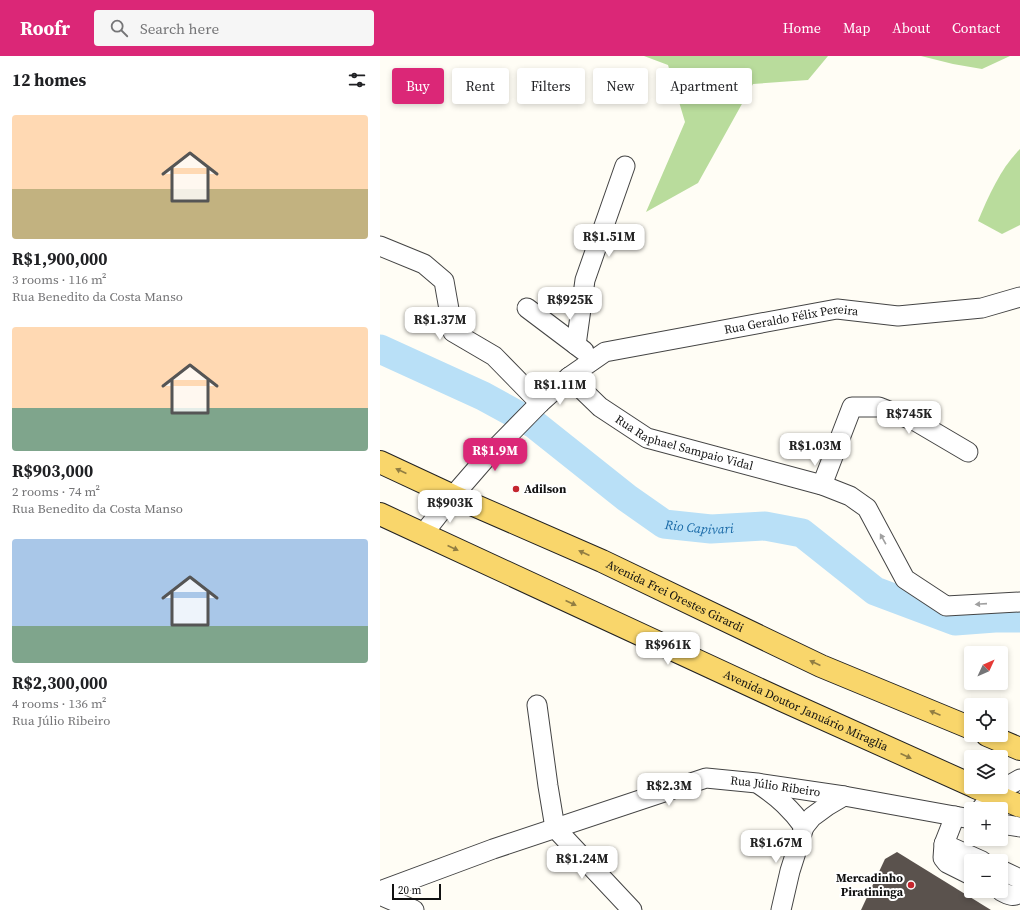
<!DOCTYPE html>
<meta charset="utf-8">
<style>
body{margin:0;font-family:"Source Serif 4",serif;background:#f6f6f6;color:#202124;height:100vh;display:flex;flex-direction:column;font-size:15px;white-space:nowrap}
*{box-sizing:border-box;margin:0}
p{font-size:13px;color:#757577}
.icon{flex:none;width:22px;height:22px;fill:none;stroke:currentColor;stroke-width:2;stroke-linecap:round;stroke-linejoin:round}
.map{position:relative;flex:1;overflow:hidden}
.drawer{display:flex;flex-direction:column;background:#fff;width:380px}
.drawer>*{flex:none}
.banner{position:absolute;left:12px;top:12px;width:380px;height:36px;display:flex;gap:8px}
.needle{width:26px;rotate:46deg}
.buttons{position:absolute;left:584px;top:590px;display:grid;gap:8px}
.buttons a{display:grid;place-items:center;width:44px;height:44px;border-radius:4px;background:#fff;box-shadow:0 2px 6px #0003;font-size:20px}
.scale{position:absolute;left:12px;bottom:10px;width:49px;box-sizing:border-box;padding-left:4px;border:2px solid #111;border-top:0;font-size:11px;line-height:14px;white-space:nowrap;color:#111;-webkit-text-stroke:3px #fff;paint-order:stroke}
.price{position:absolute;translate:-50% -34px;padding:0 9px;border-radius:8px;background:#fff;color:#222;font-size:13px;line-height:26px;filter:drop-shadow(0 1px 2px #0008)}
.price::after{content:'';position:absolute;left:50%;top:24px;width:12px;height:9px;margin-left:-6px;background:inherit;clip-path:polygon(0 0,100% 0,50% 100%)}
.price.current{background:#db2777;color:#fff}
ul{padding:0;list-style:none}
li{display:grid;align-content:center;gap:8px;height:212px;padding:0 12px}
li span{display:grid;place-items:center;height:124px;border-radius:4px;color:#555}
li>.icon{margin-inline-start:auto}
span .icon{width:72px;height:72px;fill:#fffc;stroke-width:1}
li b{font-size:17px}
h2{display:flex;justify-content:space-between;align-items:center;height:48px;padding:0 12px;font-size:17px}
.chip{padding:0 14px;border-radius:4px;background:#fff;box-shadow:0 2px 6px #0003;font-size:14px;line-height:36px}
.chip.current{background:#db2777;color:#fff}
header{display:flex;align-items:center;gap:24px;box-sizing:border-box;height:56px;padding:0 20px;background:#db2777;color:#fff}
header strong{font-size:19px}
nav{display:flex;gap:22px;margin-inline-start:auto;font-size:14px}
.search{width:280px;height:36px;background:#f6f6f6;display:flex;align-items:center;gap:10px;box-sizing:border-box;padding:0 14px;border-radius:4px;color:#757577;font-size:15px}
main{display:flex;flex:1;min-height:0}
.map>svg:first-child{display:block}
</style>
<header>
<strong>Roofr</strong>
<div class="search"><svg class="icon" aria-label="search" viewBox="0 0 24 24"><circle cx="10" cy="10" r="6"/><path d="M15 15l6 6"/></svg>Search here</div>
<nav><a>Home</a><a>Map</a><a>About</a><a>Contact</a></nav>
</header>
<main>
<section class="drawer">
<h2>12 homes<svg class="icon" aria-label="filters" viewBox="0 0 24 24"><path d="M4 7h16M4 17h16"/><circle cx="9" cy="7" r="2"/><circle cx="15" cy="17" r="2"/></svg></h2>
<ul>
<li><span style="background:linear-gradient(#ffd9b3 60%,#c2b280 0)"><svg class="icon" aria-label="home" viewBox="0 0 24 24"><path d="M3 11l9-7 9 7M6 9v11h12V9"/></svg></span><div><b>R$1,900,000</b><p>3 rooms · 116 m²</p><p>Rua Benedito da Costa Manso</p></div></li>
<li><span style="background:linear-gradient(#ffd9b3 65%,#7fa58c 0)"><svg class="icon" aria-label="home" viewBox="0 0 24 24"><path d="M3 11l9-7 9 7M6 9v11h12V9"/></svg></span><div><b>R$903,000</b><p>2 rooms · 74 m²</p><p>Rua Benedito da Costa Manso</p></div></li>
<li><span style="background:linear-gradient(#a9c7e8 70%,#7fa58c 0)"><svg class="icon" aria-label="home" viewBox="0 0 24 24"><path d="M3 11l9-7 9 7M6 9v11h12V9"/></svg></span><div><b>R$2,300,000</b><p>4 rooms · 136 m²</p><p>Rua Júlio Ribeiro</p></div></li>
</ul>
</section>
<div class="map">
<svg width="640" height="854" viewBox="0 0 640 854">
<rect width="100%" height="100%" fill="#fffdf5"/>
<!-- forest -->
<g fill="#b9dc9c">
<path d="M264,0H448L428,24L373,28L318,127L266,156L305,66L288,9Z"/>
<path d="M541,0H630L602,13L573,8Z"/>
<path d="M640,93V169L622,178L598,165C609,139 621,112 640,93Z"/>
</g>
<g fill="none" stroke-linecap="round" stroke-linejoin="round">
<!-- river -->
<path stroke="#b9e0f7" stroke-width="29" id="s1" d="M0,293L103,340L154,368L247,442L284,468L331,473L385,470L422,477L495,535L575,565L615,562H640"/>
</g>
<!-- building -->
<path fill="#5a524d" d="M517,796L611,854H481L505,803Z"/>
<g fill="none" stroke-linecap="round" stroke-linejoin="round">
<!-- minor casing -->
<g stroke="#444" stroke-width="21">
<g id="minor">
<path d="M0,190L44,208L64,225L73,276L114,300L160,347"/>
<path d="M147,252L204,295"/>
<path d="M196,289L205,224L245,110"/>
<path id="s2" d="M189,321L220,351L267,382L442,429L470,440L487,452L525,523L566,550L640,546"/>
<path d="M442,429L472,351H499L537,366L588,396"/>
<path id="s3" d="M43,478L73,440L106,402L160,347L189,321L225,296L457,253L518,260L602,252L640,241"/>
<path d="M157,649L168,730L175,772L252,854"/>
<path d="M380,729C399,742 411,753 424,771"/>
<path d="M601,753L612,739L640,723"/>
<path d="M575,760L564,788L602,805"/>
<path d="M621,768L640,771"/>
<path d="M564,788L563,802L567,807L591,819"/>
<path d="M621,814L640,823"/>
<path id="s4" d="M0,835L113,793L326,722L377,727L464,740L591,763"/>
<path d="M621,835C628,839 634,842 640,836"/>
<path d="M0,839L34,854"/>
<path d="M401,854L410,815L424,771L432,761L447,750L464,740"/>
</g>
</g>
<!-- major casing -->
<g stroke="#222" stroke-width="24">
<g id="major">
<path id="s5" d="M0,406L73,440L222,505L441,610L591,672"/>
<path id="s6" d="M0,458L402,644L591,729"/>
<path d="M607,679L640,693"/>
<path d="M595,731L640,750"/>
</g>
</g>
<!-- minor -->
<use href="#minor" stroke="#fff" stroke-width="19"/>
<!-- major -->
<use href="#major" stroke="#f9d66b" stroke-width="22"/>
</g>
<!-- one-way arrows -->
<defs><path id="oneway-solid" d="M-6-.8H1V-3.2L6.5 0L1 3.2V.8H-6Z"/></defs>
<g fill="#917d42">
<use href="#oneway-solid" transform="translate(21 415) rotate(-155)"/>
<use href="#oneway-solid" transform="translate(73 492) rotate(25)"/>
<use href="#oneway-solid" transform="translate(204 497) rotate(-156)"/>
<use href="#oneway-solid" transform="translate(191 547) rotate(25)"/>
<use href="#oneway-solid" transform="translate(435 607) rotate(-155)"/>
<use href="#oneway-solid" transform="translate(555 657) rotate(-157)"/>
<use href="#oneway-solid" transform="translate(526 700) rotate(24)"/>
</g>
<g fill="#a0a0a0">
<use href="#oneway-solid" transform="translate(503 483) rotate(-119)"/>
<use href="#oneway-solid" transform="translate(601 548) rotate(176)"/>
</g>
<!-- markers -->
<g fill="#c4262e" stroke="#fff" stroke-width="1.5">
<circle cx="136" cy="433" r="4"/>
<circle cx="531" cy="829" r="4"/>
</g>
<g text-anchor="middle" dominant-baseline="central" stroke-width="4" stroke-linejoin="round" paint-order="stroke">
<!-- street labels -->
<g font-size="12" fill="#111" stroke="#fff">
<text stroke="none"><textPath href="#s3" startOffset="448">Rua Geraldo Félix Pereira</textPath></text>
<text stroke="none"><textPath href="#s2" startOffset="136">Rua Raphael Sampaio Vidal</textPath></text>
<text stroke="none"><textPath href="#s5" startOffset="324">Avenida Frei Orestes Girardi</textPath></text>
<text stroke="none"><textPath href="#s6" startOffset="469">Avenida Doutor Januário Miraglia</textPath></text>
<text stroke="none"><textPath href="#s4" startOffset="415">Rua Júlio Ribeiro</textPath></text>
</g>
<!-- poi labels -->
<g font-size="12" font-weight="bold" fill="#111" stroke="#fff" text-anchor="start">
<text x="144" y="433">Adilson</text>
<text x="523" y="822" text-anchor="end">Mercadinho<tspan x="523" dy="14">Piratininga</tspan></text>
</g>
<!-- water labels -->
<g font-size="13" font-style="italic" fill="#1768a6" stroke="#fff">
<text stroke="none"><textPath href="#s1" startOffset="371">Rio Capivari</textPath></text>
</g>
</g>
</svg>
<div class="buttons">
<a><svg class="needle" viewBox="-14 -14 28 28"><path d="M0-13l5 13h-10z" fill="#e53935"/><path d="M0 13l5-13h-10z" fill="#757577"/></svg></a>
<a><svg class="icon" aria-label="locate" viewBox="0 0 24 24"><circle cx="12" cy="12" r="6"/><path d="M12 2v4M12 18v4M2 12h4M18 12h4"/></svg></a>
<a><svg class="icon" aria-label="layers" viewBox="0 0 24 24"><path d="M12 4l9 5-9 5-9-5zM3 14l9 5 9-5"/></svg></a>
<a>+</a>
<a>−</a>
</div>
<div class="scale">20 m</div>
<b class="price" style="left:229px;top:202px">R$1.51M</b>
<b class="price" style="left:190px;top:265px">R$925K</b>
<b class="price" style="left:60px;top:285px">R$1.37M</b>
<b class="price" style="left:180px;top:350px">R$1.11M</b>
<b class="price" style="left:529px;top:379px">R$745K</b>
<b class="price" style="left:435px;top:411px">R$1.03M</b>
<b class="price current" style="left:115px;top:416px">R$1.9M</b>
<b class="price" style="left:70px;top:468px">R$903K</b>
<b class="price" style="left:288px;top:610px">R$961K</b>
<b class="price" style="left:289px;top:751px">R$2.3M</b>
<b class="price" style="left:396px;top:808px">R$1.67M</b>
<b class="price" style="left:202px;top:824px">R$1.24M</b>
<div class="banner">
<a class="chip current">Buy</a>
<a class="chip">Rent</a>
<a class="chip">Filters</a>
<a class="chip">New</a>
<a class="chip">Apartment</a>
</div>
</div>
</main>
